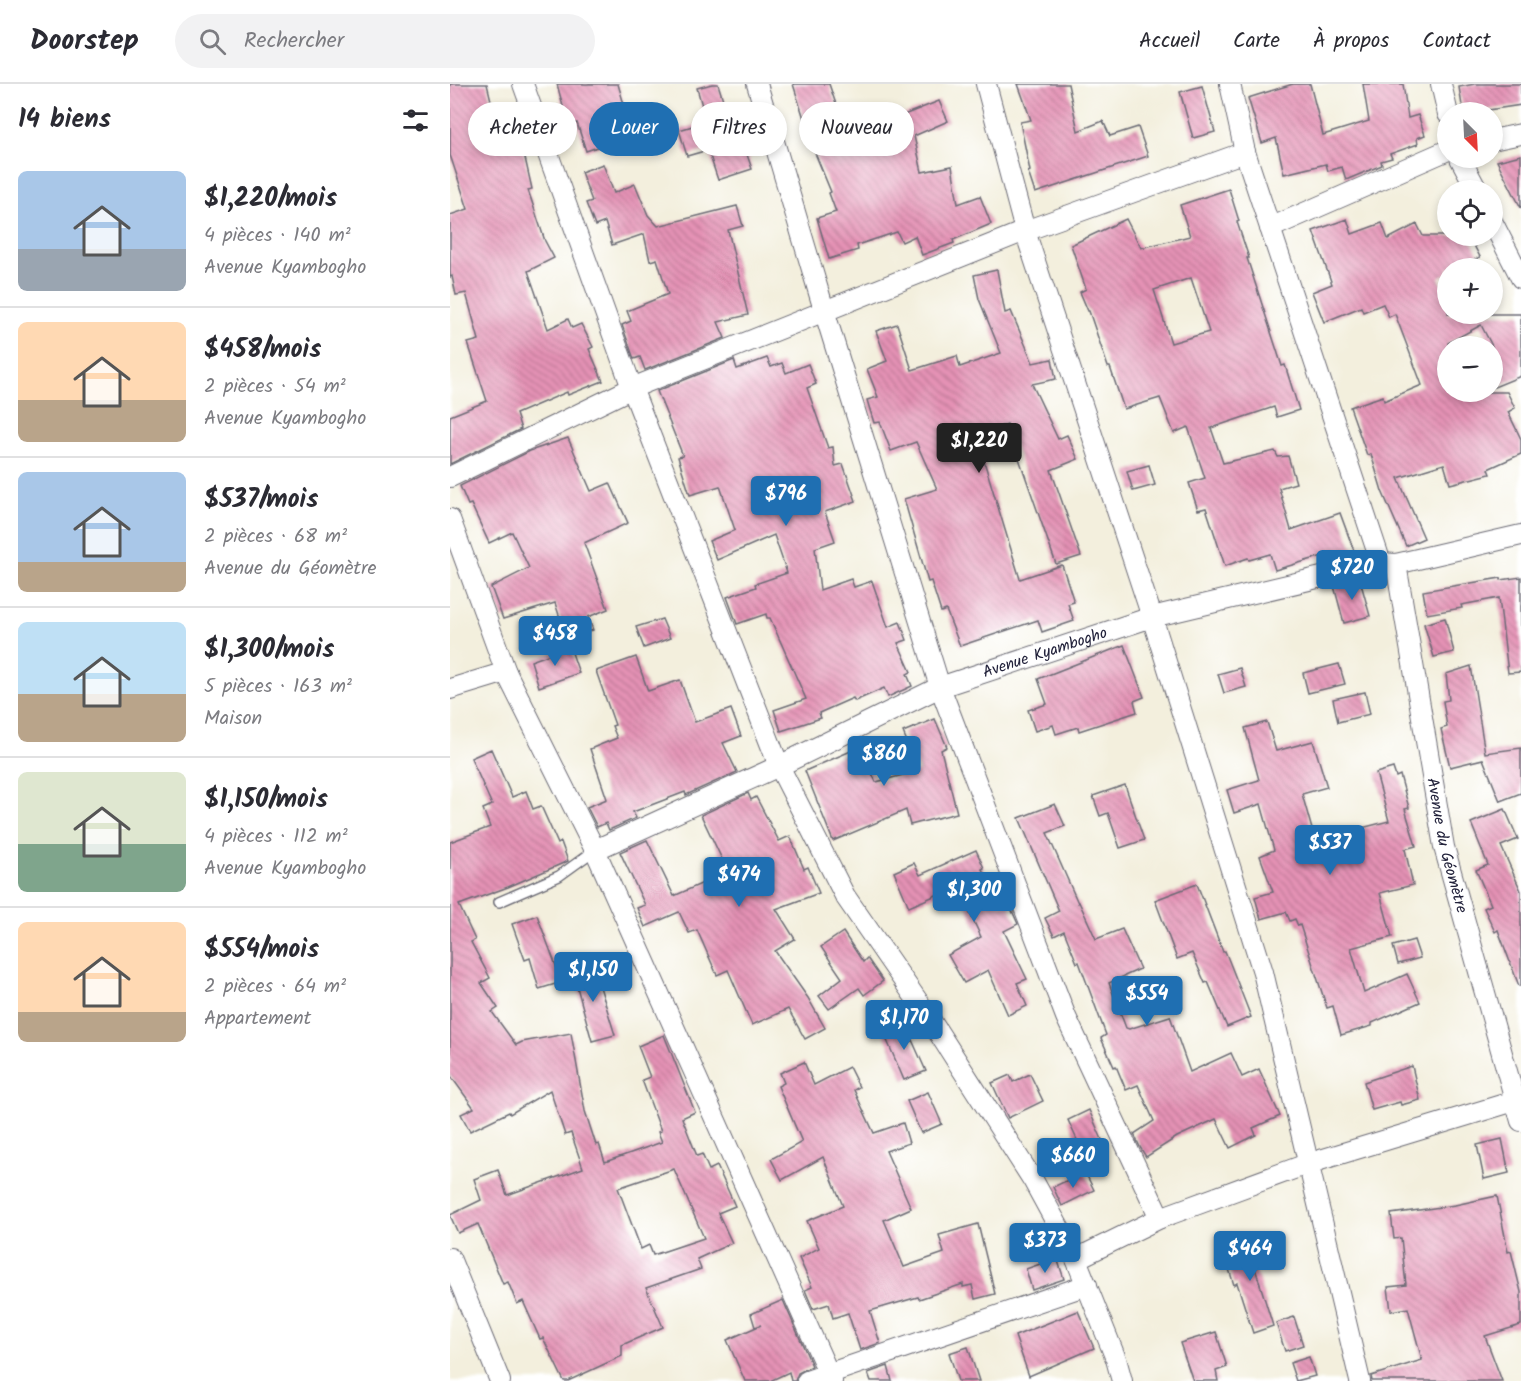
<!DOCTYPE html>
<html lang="fr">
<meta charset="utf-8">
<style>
body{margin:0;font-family:Kalam,sans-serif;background:#f2f2f3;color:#2b2b33;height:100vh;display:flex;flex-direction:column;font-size:22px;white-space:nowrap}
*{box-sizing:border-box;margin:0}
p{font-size:20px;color:#7c7c81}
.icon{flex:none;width:33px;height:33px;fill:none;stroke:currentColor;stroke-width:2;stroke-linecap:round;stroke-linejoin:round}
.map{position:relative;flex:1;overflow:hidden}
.panel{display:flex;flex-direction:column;background:#fff;width:450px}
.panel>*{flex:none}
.guide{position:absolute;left:18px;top:18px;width:570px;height:54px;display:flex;gap:12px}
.needle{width:39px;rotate:156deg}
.buttons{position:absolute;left:987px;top:18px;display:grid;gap:12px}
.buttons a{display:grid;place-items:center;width:66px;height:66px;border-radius:50%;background:#fff;box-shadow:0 3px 9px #0003;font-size:30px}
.price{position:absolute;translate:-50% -51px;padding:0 14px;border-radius:6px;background:#1f6fb2;color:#fff;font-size:20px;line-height:39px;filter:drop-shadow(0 2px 3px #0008)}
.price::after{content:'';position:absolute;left:50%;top:36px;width:18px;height:14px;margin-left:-9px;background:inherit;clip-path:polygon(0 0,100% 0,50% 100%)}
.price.on{background:#222;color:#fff}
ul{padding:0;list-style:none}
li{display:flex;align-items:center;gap:18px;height:150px;padding:0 18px}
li+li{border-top:2px solid #e1e1e2}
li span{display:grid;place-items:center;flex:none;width:168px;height:120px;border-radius:9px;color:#555}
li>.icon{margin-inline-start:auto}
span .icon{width:72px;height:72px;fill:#fffc;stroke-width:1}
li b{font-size:26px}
h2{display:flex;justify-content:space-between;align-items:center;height:72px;padding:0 18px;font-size:26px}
.chip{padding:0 21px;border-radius:27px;background:#fff;box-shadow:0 3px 9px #0003;font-size:21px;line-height:54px}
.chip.on{background:#1f6fb2;color:#fff}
header{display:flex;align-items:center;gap:36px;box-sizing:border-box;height:84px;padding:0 30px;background:#fff;border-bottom:2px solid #e1e1e2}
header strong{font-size:28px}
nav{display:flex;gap:33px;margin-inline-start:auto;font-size:21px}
.search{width:420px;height:54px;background:#f2f2f3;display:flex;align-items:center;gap:15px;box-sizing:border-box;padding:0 21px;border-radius:33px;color:#7c7c81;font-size:22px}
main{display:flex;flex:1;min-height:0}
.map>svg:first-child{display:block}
</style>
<header>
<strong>Doorstep</strong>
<div class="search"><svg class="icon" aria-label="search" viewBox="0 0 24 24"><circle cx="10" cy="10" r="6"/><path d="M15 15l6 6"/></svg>Rechercher</div>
<nav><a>Accueil</a><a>Carte</a><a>À propos</a><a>Contact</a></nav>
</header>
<main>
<section class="panel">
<h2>14 biens<svg class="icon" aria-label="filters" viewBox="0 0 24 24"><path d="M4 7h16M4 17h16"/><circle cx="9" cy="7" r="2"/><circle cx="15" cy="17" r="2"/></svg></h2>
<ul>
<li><span style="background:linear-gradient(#a9c7e8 65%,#9aa5b1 0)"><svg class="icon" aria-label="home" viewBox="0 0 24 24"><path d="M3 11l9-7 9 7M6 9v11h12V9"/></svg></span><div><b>$1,220/mois</b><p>4 pièces · 140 m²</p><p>Avenue Kyambogho</p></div></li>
<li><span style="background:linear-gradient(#ffd9b3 65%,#b9a48a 0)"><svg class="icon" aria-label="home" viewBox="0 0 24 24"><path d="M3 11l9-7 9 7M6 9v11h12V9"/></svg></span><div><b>$458/mois</b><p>2 pièces · 54 m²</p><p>Avenue Kyambogho</p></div></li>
<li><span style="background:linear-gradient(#a9c7e8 75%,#b9a48a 0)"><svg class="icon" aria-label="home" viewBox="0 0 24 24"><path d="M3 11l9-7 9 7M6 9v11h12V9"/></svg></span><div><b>$537/mois</b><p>2 pièces · 68 m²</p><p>Avenue du Géomètre</p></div></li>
<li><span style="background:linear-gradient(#bfe0f5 60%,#b9a48a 0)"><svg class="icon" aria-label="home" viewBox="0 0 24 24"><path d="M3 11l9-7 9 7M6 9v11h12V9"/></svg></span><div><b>$1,300/mois</b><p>5 pièces · 163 m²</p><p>Maison</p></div></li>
<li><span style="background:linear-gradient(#dfe7d0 60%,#7fa58c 0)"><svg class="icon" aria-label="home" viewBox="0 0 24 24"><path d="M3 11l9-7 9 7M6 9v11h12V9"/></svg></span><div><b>$1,150/mois</b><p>4 pièces · 112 m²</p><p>Avenue Kyambogho</p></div></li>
<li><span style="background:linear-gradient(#ffd9b3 75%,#b9a48a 0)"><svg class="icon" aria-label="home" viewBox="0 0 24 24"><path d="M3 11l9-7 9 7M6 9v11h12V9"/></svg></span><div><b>$554/mois</b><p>2 pièces · 64 m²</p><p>Appartement</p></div></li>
</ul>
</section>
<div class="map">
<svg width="1071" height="1297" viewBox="0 0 1071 1297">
<defs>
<pattern id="building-back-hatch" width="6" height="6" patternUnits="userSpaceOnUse" patternTransform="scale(1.5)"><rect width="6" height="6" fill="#e592b5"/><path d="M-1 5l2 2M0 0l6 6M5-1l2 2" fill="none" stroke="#b97794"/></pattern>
</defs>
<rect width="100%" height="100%" fill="#fff"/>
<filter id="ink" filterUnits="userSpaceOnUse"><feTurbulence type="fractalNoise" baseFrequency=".0167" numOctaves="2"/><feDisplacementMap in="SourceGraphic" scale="12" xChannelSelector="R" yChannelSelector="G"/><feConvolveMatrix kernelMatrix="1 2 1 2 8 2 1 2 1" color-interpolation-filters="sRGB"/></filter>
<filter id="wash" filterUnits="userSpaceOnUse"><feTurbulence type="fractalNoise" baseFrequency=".008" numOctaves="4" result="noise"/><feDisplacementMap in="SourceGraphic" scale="24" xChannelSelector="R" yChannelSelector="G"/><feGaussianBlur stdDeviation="1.35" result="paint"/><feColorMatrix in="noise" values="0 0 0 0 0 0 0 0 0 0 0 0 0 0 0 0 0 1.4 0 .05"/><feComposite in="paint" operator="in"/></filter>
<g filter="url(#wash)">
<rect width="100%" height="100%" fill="#f3efdd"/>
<g id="blocks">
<!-- building -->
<g fill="url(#building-back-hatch)" fill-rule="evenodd">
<path d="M0,0H37L46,37L61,32L71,66L73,65L82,105L78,106L95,157L104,174L78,187L98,245L118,235L122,244L131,240L143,263L139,265L153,297L118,311L117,308L66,330L71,345L0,380V332L37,317L18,259L29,256L16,209L6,211L2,192L0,193V131L18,125L0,71Z"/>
<path d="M107,0H168L183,51L136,67L127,39L118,41Z"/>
<path d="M262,0H268L275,22L254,29L247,4Z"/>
<path d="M343,0H379L396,49L404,45L406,50L489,17L498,37L464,52L472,88L502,82L508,120L530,112L541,140L503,156L504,159L472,171L465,152L452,158L447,148L407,161L408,166L379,175L367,134L386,128L379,109L381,108L365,69Z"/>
<path d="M568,0H618L628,47L653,37L660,52L688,43L698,72L585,109L578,88L580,87L570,38L581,36Z"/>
<path d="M843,0H860L873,51L919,37L913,0H953L958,34L968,31L975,51L967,54L968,60L940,70L942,74L931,77L932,81L896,96L892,83L878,87L876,80L834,90L826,54L812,59L798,14Z"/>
<path d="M1025,0H1071V21L1025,28H1013L1009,3Z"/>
<path d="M752,2L765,48L743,54L730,8Z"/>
<path d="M273,33L282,62L293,59L302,85L268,96L258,66L237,72L229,46Z"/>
<path d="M1071,71V124L1047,77Z"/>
<path d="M153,80L164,109L185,100L198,131L208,142L287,122L293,142L278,146L298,231L268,238L275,254L195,286L190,273L184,275L172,241L181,237L177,227L218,210L207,175L200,177L194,150L162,161L155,138L145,142L136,119L142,117L131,88Z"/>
<path d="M779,105L789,137L787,138L799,174H797L832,282L835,281L849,326L827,333L824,323L761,344L773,379L825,367L828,373L838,372L846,399L829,404L841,446L890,429L904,467V473L877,479L873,472L825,486L820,470L799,476L798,474L775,482L756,424L748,426L739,399L755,394L738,343L724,349L710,314L674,325L660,283H658L639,227H638L630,208L636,205L621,161L676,135L691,164L740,152L730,121ZM741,194L759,248L721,259L704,206Z"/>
<path d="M897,135L902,150L932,139L938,155L967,140L973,152H1019L1030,173L1006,184H998V189L989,193L998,216V230H1071V292L1042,304V262L1031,241L998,259V308H1057L1065,324L1058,328L1071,355V370L1038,385L1040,390L1000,400L994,380L948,394L974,454L956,462L932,407L921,370L917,371L900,323L933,312L934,317L972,301L945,230L939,233L933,220L913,228L911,223L874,238L862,208L882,200L863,147Z"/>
<path d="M547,186L555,229L561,227L583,279L602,275L606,295L582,300L608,355L617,351L628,375L601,386L631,472L606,480L557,340L526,351L570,495L612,481L624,518L618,520L624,537L592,548L588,536L510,562L496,526L491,528L481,497L478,498L454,415L487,405L466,358L441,367L430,338L424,339L417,316L428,313L417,285L437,277L426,247L447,240L462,286L507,272L510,283L551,269L529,215L524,191Z"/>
<path d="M317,274L321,283L332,279L336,289L358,280L366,300L357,304L378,364L383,363L385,382L393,380L406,417L375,428L385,457L365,464L370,506L401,495L404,503L422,497L438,543L450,538L457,556L448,559L461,588L457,590L462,602L438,613L434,604L405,617L403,614L369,629L371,634L331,647L324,626L356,615L320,534H317L316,530L287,540L277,513L306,503L305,500L337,489L324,451L267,476L259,457L285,446L270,402L240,411L228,373L233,372L207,307L284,276L287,285Z"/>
<path d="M118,354L141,407L160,399L178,439L134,459L158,525L138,533L143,546L117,555L105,519L53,535L41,503L79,484L62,448L39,459L21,420L18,421L10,402L80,367Z"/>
<path d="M699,381L705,401L683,407L677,387Z"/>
<path d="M1071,493V588L1058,589L1049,514L1011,521L1012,524L977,530L973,507L1051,494V496Z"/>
<path d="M910,496L920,532L894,539L884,502Z"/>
<path d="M995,534L1004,568L984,573L974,540Z"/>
<path d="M212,535L220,554L194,564L186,543Z"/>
<path d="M674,561L694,613L684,617L687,628L629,647L628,643L606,650L603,641L585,647L578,626L597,620L588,595Z"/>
<path d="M120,563L129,589L89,603L81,577Z"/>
<path d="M186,573L198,607L230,596L245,638L281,625L291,652L273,659L287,688L236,711L235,708L183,728L186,734L159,746L156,739L147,743L137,723L157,715L140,665L167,654L162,642L165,641L146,587Z"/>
<path d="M889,580L895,600L858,609L853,589Z"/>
<path d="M1021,582L1035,669L1071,664V709L1050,717L1033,675L1000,683L991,645L997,643L993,617L999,616L996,590Z"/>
<path d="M790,584L796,603L774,609L768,590Z"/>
<path d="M915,608L920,630L888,638L883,615Z"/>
<path d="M485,635L497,663L491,666L507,729L460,741L456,726L383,757L355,687L410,663L426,698L469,687L453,648Z"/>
<path d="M817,638L826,667L863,657L877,703L852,710L865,756L939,737L926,689L943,684L946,693L950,691L959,724L955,725L966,762L955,765L963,801L930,809L942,853L901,864L914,909L957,890L970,918L922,939V942L891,951L883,922L877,924L850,841L848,842L845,835L840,837L836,828L811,835L805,813L823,808L810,772L824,766L811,720L784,729L777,706L809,696L795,644Z"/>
<path d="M41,665L62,713L76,707L83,725L91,722L108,760L111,758L118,777L58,803L9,821L25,856L21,858L40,894L31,899L48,924L42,928L66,961L72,958L121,949L135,1027L146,1061L149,1060L155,1078L212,1058L208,1048L211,1047L192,996L200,993L188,962L214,951L245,1028L232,1034L247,1072L252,1070L259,1086L267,1082L285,1122L268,1129L282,1159L247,1175L251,1185L196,1204L213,1243L172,1261V1272L118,1297H114L93,1254L90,1255L73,1217L67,1220L58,1198L53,1200L28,1140L8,1149L0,1131L31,1116L24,1095L48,1086L57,1111L133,1084L121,1049L115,1051L100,1006L60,1030L59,1028L20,1047L11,1030L24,1024L0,991V758L40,743L33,725L42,721L21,674ZM224,1085L254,1154L203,1171L199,1161L191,1165L168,1104Z"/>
<path d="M675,701L694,756L670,764L658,729L650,732L643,712Z"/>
<path d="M298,709L301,716L306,713L329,757L340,752L354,785L358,783L369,809L326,825L345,855L325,867L358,914L375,944L355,955L338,925L302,941L278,886L267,891L247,846L239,849L229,828L195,843L187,824L195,821L170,768L197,756L224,812L278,788L251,731Z"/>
<path d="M605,720L615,742L597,749L628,819L629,818L646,855L672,845L690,885L659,899L676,944L679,945L720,932L740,988L781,969L792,993L809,985L830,1032L803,1044L806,1051L780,1064L766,1035L727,1053L696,1073L690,1063L684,1050L704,1037L688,1001L676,1006L666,982L664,983L651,954L656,951L629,878L627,879L614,847L604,852L595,834L609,827L569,734Z"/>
<path d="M1055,725L1068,755L1051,762L1071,807V902H1069L1048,846L1045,848L1034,824L1041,821L1026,786L1038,781L1021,739Z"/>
<path d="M526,766L534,784L532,785L550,821L558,818L568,840L554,847L577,895L567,899L577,922L558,931L538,886L514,899L498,871L531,853L507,802L459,823L444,788L464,779L470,791Z"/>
<path d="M747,800L773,868L775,867L783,887L801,933L777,943L758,898L755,899L742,869L727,875L705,816Z"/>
<path d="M87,831L112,898L89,905L80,874L75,876L62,840Z"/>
<path d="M393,848L413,878L417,874L433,897L414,911L409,904L379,925L369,912L392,894L371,863Z"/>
<path d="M964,856L970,874L948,880L943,862Z"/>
<path d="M143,880L165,951L142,957L122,885Z"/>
<path d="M454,938L476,987L454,996L433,947Z"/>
<path d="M354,978L364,1001L399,983L409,1003L404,1006L424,1049L453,1039L459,1059L436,1067L461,1124L434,1136L454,1183L494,1169L489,1151L528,1140L545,1210L525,1215L522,1201L513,1203V1200L469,1215L468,1213L420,1227L430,1259L410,1266L398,1229L383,1234L379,1220L363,1225L355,1206L362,1203L349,1174L369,1164L357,1137L393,1122L373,1073L332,1096L321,1075L352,1058L328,1002L334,999L330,989Z"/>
<path d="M962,982L970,1016L951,1021L950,1018L922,1026L914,998Z"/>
<path d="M580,990L593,1017L558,1034L542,999L560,991L563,998Z"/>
<path d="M478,1008L492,1040L471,1049L457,1017Z"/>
<path d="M639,1026L654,1060L633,1069L618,1036Z"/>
<path d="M1052,1055L1059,1089L1034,1095L1027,1061Z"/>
<path d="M635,1088L644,1106L612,1122L603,1103Z"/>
<path d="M1047,1112L1058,1168L1061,1167L1071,1208V1241L1035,1252L1052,1297H922L921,1292L972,1276L958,1224L941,1227L938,1203L956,1201L951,1154L944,1155L941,1130L1005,1121Z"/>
<path d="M808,1155L816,1180L805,1184L823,1242L803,1249L787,1199L784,1201L773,1166Z"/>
<path d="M607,1174L614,1195L582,1206L576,1185Z"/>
<path d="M333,1216L362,1282L348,1289L345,1297H341L339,1288L320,1297H295L277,1256L311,1241L305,1243L301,1230Z"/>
<path d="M628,1227L644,1264L579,1292L565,1252Z"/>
<path d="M844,1233L853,1261L835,1267L826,1239Z"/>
<path d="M766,1248L777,1283L766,1287L768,1297H743L730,1259Z"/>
<path d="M518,1263L529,1297H508L499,1269Z"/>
<path d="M859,1273L865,1292L846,1297L840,1279Z"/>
<path d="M438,1282L442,1297H421L418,1289Z"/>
</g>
</g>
</g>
<g filter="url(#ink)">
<use href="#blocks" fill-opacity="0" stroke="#6b6a74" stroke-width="1.5"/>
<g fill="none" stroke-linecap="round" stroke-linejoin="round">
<!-- service casing -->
<g stroke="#6b6a74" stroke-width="12">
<path id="service" d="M49,818L109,792L145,766"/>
</g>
<!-- minor casing -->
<g stroke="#6b6a74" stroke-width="22">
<g id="minor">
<path d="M73,0L182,304L329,682L395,812L476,929L583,1096L626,1175L666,1275L672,1297"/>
<path d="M307,0L374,226L490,603L616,933L710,1134"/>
<path d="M536,0L575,147L702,533L813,888L910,1297"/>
<path d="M780,0L795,68L931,479"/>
<path d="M991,0L998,30"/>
<path d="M1042,56L1071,50"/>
<path d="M1010,74L1027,106"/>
<path d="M1042,137L1071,194"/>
<path d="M820,144L998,66"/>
<path d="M0,393L182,304L575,147L795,68"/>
<path d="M0,435L56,588L145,766L382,1297"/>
<path id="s1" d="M946,480L994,763L1071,1037"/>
<path d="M0,605L56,588"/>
<path id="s2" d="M145,766L329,682L490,603L702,533L931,479L946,480L1071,451"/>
<path d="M0,1174L50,1297"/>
<path d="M626,1175L710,1134L857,1080L1071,1015"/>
<path d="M357,1297L637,1201"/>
</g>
</g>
<!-- service -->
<use href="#service" stroke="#fff" stroke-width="9"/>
<!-- minor -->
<use href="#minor" stroke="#fff" stroke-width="20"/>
</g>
</g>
<g text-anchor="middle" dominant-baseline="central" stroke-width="4.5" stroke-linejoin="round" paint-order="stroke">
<!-- street labels -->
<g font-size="16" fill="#22223b" stroke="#fff">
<text stroke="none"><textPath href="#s2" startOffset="492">Avenue Kyambogho</textPath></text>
<text stroke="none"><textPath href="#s1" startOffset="286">Avenue du Géomètre</textPath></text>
</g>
</g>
</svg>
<div class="buttons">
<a><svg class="needle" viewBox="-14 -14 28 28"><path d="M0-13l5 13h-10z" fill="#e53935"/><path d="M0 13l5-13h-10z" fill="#7c7c81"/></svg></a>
<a><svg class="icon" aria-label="locate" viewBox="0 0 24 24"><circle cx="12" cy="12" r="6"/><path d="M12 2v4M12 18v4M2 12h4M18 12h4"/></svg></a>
<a>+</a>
<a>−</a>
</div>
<b class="price on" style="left:529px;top:390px">$1,220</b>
<b class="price" style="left:336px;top:443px">$796</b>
<b class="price" style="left:902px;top:517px">$720</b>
<b class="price" style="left:105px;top:583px">$458</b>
<b class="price" style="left:434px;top:703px">$860</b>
<b class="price" style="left:880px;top:792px">$537</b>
<b class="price" style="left:289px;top:824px">$474</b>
<b class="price" style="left:524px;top:839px">$1,300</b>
<b class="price" style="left:143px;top:919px">$1,150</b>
<b class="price" style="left:697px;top:943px">$554</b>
<b class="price" style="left:454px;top:967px">$1,170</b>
<b class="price" style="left:623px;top:1105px">$660</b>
<b class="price" style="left:595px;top:1190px">$373</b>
<b class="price" style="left:800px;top:1198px">$464</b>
<div class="guide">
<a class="chip">Acheter</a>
<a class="chip on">Louer</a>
<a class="chip">Filtres</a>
<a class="chip">Nouveau</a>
</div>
</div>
</main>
